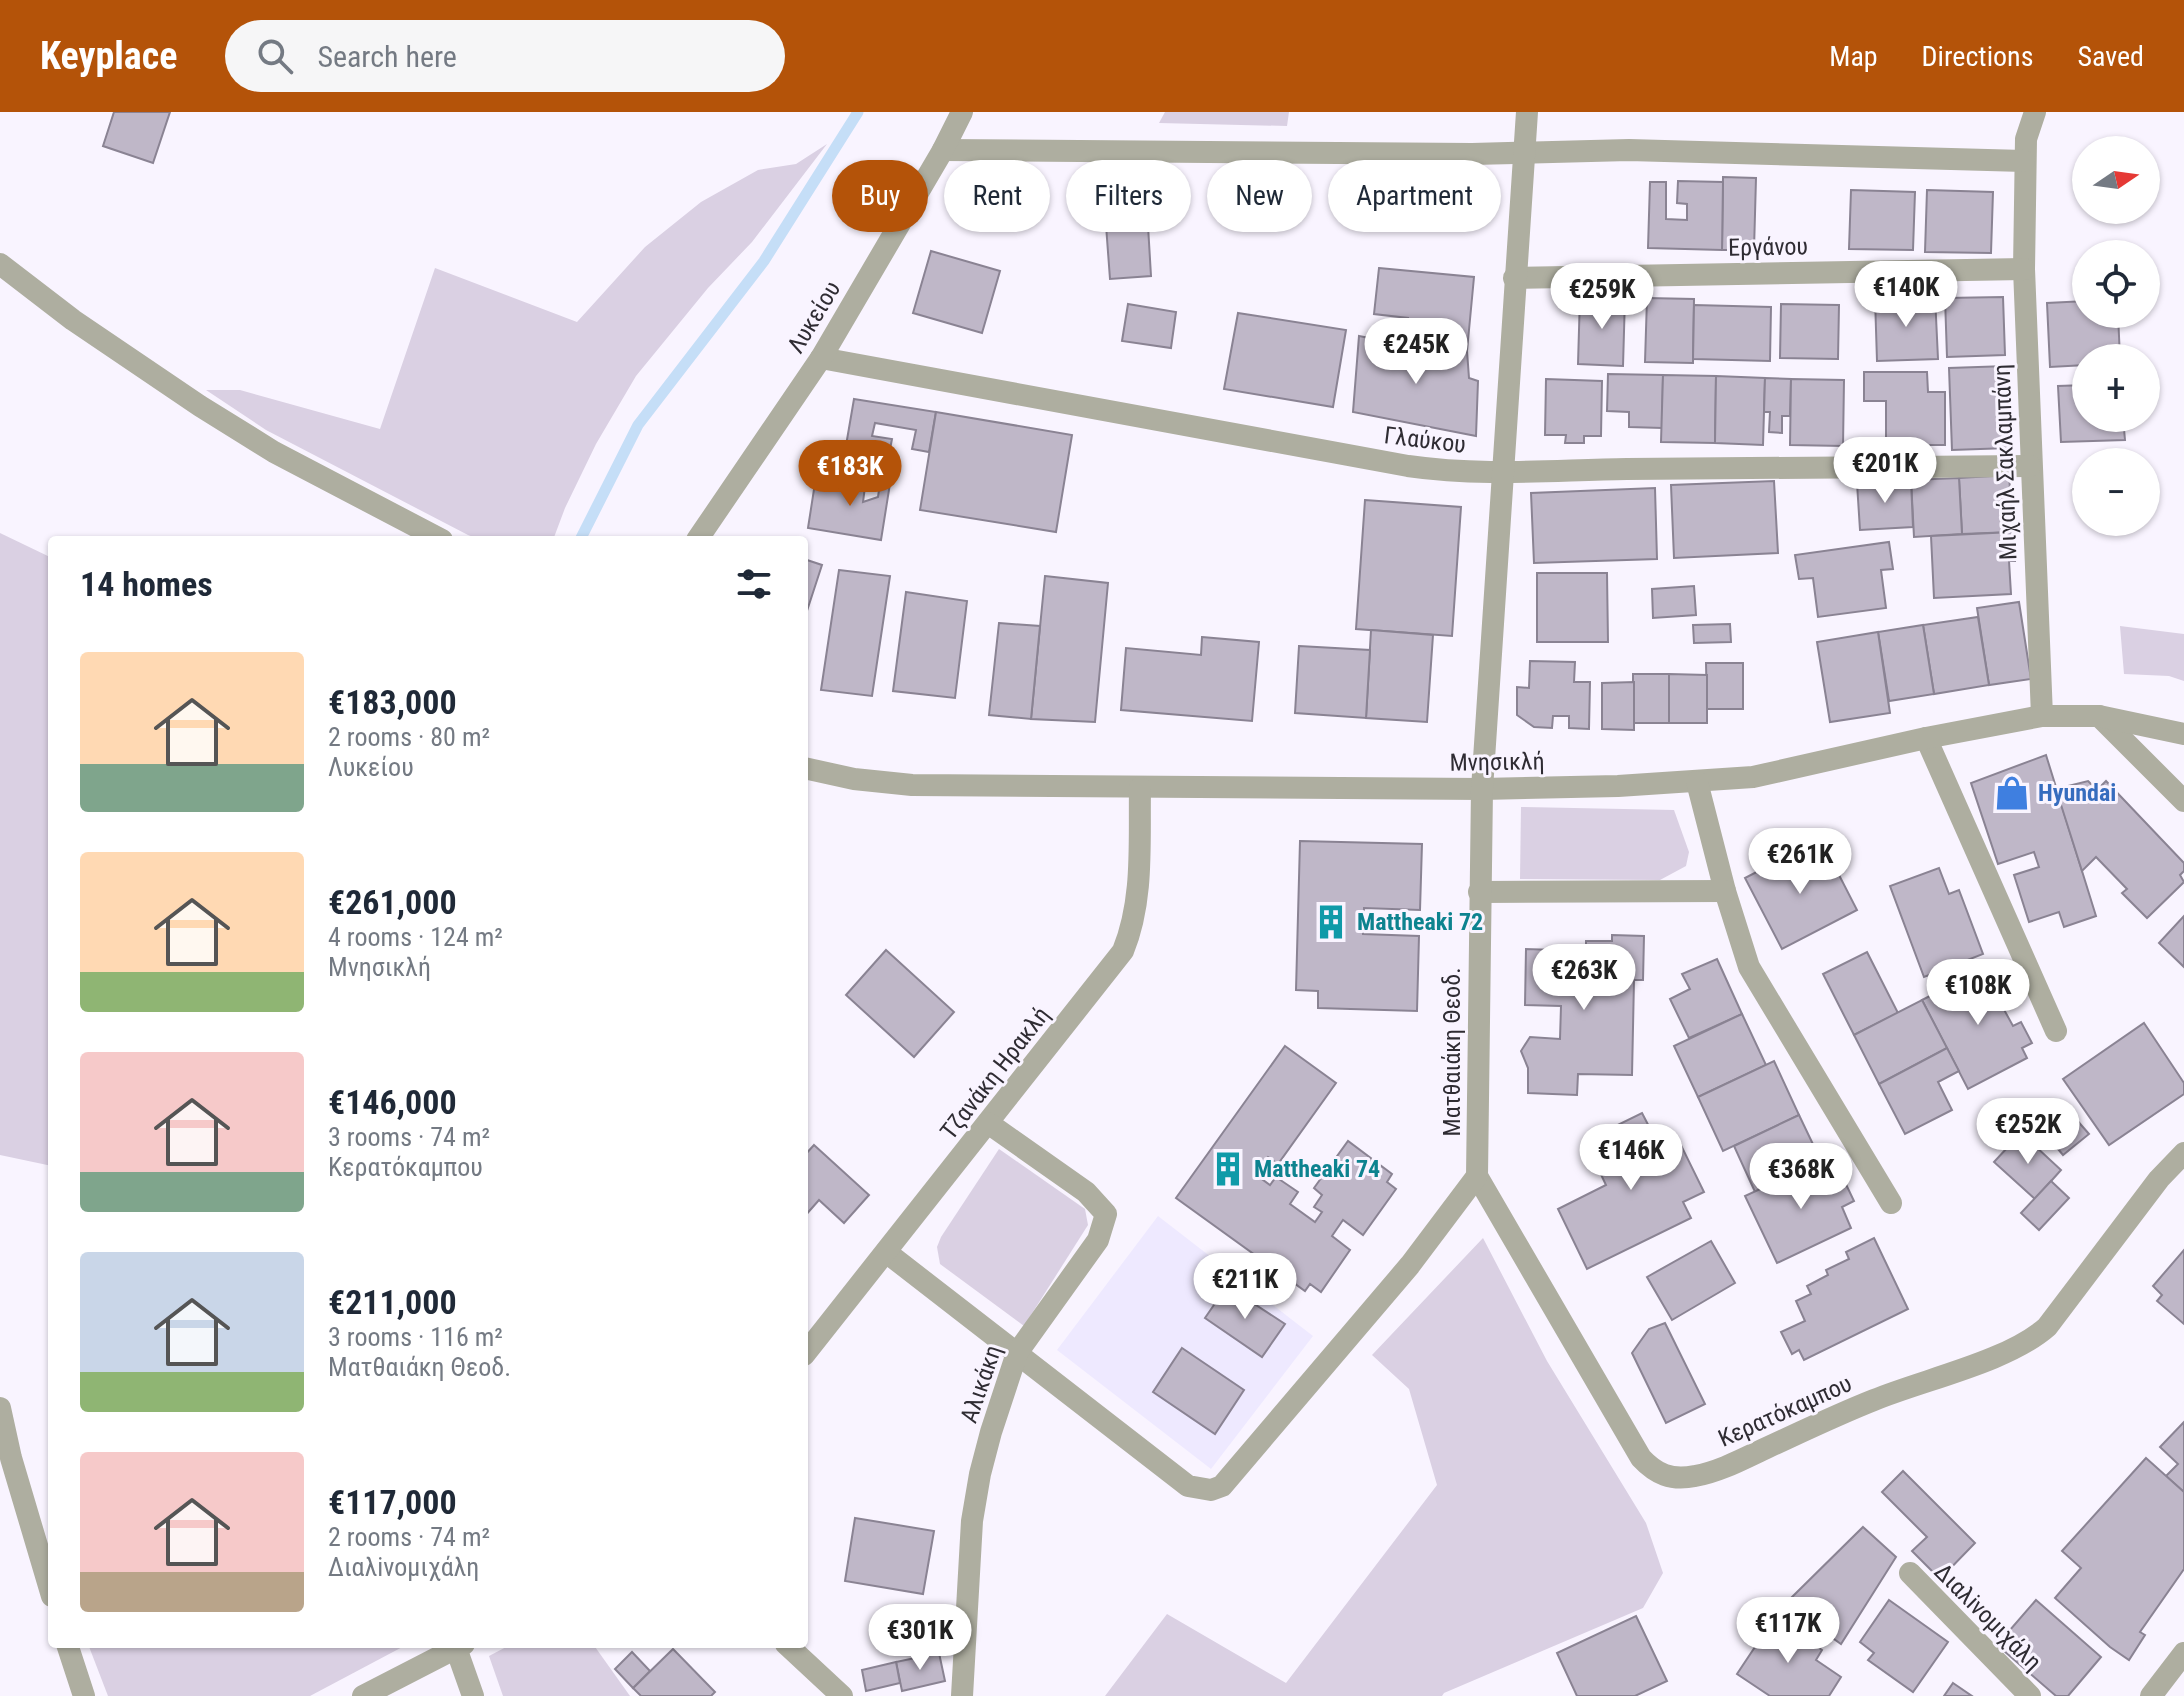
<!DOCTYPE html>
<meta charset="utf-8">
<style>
body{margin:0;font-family:"Roboto Condensed",sans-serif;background:#f6f6f7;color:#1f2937;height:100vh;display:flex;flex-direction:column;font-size:30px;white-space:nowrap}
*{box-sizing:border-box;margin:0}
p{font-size:26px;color:#747a83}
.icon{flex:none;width:44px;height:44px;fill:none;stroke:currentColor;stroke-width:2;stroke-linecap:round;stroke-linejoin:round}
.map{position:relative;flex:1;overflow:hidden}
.drawer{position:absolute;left:48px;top:424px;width:760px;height:1112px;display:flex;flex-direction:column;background:#fff;border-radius:8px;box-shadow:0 2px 6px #0004}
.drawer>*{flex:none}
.top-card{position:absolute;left:832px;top:48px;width:760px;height:72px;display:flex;gap:16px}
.needle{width:52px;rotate:77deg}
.controls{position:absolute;left:2072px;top:24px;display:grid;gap:16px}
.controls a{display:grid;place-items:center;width:88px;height:88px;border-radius:50%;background:#fff;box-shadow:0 2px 6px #0004;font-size:40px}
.price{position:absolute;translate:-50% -68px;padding:0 18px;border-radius:28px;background:#fff;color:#222;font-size:26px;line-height:52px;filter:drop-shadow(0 2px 4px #0008)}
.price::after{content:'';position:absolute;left:50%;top:48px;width:24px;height:18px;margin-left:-12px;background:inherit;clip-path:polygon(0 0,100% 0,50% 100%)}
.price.selected{background:#b45309;color:#fff}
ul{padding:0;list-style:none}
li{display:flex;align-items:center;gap:24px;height:200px;padding:0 32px}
li span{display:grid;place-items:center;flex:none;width:224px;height:160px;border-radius:8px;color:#555}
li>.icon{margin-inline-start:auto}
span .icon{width:96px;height:96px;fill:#fffc;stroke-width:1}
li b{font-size:34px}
h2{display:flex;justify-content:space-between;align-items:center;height:96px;padding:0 32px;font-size:34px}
.pill{padding:0 28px;border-radius:36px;background:#fff;box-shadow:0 2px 6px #0004;font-size:28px;line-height:72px}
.pill.selected{background:#b45309;color:#fff}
header{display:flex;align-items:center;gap:48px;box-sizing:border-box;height:112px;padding:0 40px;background:#b45309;color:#fff}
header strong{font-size:38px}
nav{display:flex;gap:44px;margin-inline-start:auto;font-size:28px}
.search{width:560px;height:72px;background:#f6f6f7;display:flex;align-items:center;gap:20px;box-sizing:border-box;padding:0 28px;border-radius:44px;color:#747a83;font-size:30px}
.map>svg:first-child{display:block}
</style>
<header>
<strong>Keyplace</strong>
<div class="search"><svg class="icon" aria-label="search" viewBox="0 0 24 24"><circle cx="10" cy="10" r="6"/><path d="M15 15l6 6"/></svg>Search here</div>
<nav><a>Map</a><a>Directions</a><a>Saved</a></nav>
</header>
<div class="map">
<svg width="2184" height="1584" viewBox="0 0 2184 1584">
<rect width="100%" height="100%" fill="#f9f4ff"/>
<!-- education -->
<path fill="#eee9ff" d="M1158,1104L1313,1224L1211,1357L1057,1238Z"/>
<!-- green -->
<g fill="#dad0e3">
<path d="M1165,0H1289L1287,14L1159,11Z"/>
<path d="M827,32L752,130L708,176L636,264L596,332L565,396L553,428H481L468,423L266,318L206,278H240L380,317L435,156L577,210L645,135L701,90L758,58L796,52Z"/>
<path d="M0,421L52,446V1054L0,1043Z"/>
<path d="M2120,514L2184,522V569L2169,564L2124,562Z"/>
<path d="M1521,695L1674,698L1689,740L1686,754L1660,768L1520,767Z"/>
<path d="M999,1037L1085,1097L1088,1113L1024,1214L940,1152L937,1135L941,1125Z"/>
<path d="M1483,1126L1547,1249L1646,1411L1663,1461L1643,1496L1444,1581L1442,1584H1105L1167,1502L1286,1571L1437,1373L1409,1277L1372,1243Z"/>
<path d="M88,1532H408L310,1584H108Z"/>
<path d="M512,1532H593L630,1584H503L489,1544Z"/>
</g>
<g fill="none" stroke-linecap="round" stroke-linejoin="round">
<!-- stream -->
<path stroke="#c5def7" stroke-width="11" d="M580,428L638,313L764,149L858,0"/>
</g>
<!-- building -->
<g fill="#bfb7c8" stroke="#8a8393" stroke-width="2">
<path d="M114,0H170L153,51L103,34Z"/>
<path d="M1723,65L1756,66L1754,138H1722Z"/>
<path d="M1678,69L1723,70L1722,138L1648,136L1650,70H1666V107L1687,108V92L1677,91Z"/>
<path d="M1851,78L1915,80L1913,138L1849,137Z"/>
<path d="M1927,78L1993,80L1991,141L1925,140Z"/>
<path d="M1146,80L1151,164L1110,167L1106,113H1097L1095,83Z"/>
<path d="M931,139L1000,159L982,221L913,201Z"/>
<path d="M1379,156L1474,165L1467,239L1406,233L1408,206L1374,202Z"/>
<path d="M1580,184L1625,185L1623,254L1578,252Z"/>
<path d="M1935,184L1938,247L1877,249L1875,186Z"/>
<path d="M2003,185L2005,243L1947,245L1945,186Z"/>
<path d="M1647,186L1694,187L1693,251L1645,250Z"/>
<path d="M2086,189V202H2118L2120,246H2086V253L2050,255L2047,191Z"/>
<path d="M1128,192L1176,200L1171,236L1122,229Z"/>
<path d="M1781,192L1839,193L1838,247L1780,246Z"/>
<path d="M1694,193L1771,195L1770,249L1693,247Z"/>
<path d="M1238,201L1346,218L1333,295L1224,277Z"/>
<path d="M1359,224L1406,233L1467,239L1469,266L1478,269L1476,324L1353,300Z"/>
<path d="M2007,254L2009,336L1952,338L1949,256Z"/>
<path d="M1864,260H1927L1928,280H1945V333H1886V289H1864Z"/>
<path d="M1608,262L1663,263L1662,316L1629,315V300L1607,299Z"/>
<path d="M1663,263L1716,264L1715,331L1661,330Z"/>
<path d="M1716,264L1765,266L1763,333L1715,331Z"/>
<path d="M1765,266L1791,267L1790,304H1782V321L1769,320L1770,300H1764Z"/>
<path d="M1546,267L1602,269L1601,324H1584V331H1565L1566,323H1545Z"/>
<path d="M1791,267L1844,268L1843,334L1790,333Z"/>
<path d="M2086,273V306H2123L2125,328L2061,330L2058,274Z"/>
<path d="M854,287L936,300L929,340L912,337L916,318L875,311L872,324L892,327L886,358L843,351Z"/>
<path d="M936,300L1072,323L1056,420L920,398Z"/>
<path d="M882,357L892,359L881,428L808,416L815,371L838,375L840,363L866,367L863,390L878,385Z"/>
<path d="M2009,363L2013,420L1962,422L1959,366Z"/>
<path d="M1959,366L1962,422L1914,425L1911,368Z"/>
<path d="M1911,368L1913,415L1860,418L1857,371Z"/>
<path d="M1774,369L1778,441L1674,446L1671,373Z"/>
<path d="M1655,376L1657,447L1534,451L1531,381Z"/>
<path d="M1365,388L1461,395L1452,524L1356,517Z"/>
<path d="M2013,420L2015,449H2009L2011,482L1934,486L1931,424Z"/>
<path d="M1889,430L1893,457L1881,458L1886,496L1818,505L1813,466L1799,467L1795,443Z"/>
<path d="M804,447L822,453L804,508Z"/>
<path d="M839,458L890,464L872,584L821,578Z"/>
<path d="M1537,461H1607L1608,530H1537Z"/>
<path d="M1045,464L1108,471L1095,610L1031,607Z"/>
<path d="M1694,474L1696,503L1653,506L1652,477Z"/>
<path d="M906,480L967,489L955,586L893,579Z"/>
<path d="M2019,490L2031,567L1989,573L1977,496Z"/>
<path d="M1978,505L1989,573L1934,582L1923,513Z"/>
<path d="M999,511L1040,514L1031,607L989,603Z"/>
<path d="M1730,512L1731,530L1694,531L1693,513Z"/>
<path d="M1923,513L1934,582L1889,589L1878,520Z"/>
<path d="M1371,518L1433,523L1427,610L1366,606Z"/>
<path d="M1878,520L1890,601L1830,610L1817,530Z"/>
<path d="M1202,525L1259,530L1252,609L1121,598L1126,536L1201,543Z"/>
<path d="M1299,534L1370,538L1366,606L1295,601Z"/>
<path d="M1530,549L1575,550L1574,570H1590L1589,617L1569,616V604H1553L1552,616L1534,615L1517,603V575L1529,576Z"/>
<path d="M1706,551H1743V597H1707Z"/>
<rect x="1633" y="562" width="36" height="49"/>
<path d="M1669,562L1707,563V611H1669Z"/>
<path d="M1634,570V618L1602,617V571Z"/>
<path d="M2046,643L2096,804L2064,815L2059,800L2029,810L2014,763L2039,755L2034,740L1998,752L1971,671Z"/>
<path d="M2088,669L2097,678L2106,669L2184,751V759L2180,763L2184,770L2147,806L2122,781L2127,777L2096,745L2082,759L2056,677Z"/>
<path d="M1300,729L1422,732L1420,798L1364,796L1363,822L1419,824L1417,899L1318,896V879L1296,878Z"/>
<path d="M1813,731L1830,764L1838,761L1857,798L1782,837L1745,766Z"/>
<path d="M1939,756L1949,782L1959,778L1983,842L1924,865L1890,774Z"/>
<path d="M2184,804V855L2159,831Z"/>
<path d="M1612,823L1644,824L1643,868H1634L1632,963L1578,962L1577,983L1528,981V956L1521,939L1530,925L1560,927L1561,894L1525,893L1526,837L1586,839V829H1612Z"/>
<path d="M886,838L954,900L914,945L846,883Z"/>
<path d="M1867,840L1898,901L1854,923L1823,862Z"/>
<path d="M1717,847L1742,902L1689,926L1670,887L1690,877L1682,862Z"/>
<path d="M1983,857L1990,871L2001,865L2013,888L2002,894L2013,914L2021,910L2032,931L2022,936L2027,946L1968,977L1922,888Z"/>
<path d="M1922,888L1947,936L1879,972L1854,923Z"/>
<path d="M1742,902L1766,953L1698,985L1674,934Z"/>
<path d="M2144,911L2184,971V982L2109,1033L2063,967Z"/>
<path d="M1285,934L1336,971L1278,1052L1268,1045L1255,1062L1270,1073L1276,1065L1298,1080L1290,1092L1315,1110L1322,1100L1314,1095L1322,1083L1314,1076L1348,1029L1392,1062L1387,1070L1396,1077L1363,1123L1343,1108L1332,1124L1350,1138L1321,1180L1310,1172L1305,1179L1176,1086Z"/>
<path d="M1947,936L1959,959L1938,970L1952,998L1905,1022L1879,972Z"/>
<path d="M1774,949L1799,1003L1723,1039L1698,985Z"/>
<path d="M2068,998L2089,1022L2063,1043L2043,1019Z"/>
<path d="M1642,1001L1658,1032L1676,1023L1704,1080L1683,1090L1691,1106L1587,1157L1558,1097L1606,1073L1585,1029Z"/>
<path d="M1799,1003L1821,1049L1755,1080L1734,1034Z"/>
<path d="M2021,1021L2061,1058L2035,1087L1994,1050Z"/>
<path d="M814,1033L869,1083L844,1111L819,1088L804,1105V1044Z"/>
<path d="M1821,1049L1831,1070L1842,1064L1854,1089L1842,1095L1851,1116L1777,1151L1745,1084Z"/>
<path d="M2051,1069L2069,1086L2039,1118L2021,1101Z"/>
<path d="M1874,1126L1908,1197L1804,1248L1799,1238L1792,1242L1781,1220L1805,1209L1796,1189L1811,1182L1807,1174L1828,1163L1826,1158L1849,1147L1846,1140Z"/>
<path d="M1711,1129L1735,1171L1672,1208L1647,1165Z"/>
<path d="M2184,1138V1212L2157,1189L2162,1183L2153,1174Z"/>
<path d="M1227,1174L1285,1212L1262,1245L1205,1206Z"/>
<path d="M1665,1211L1705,1292L1666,1311L1632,1241L1649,1217Z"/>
<path d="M1182,1236L1244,1278L1215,1322L1153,1280Z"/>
<path d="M2184,1310V1380L2166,1364L2178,1352L2160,1335Z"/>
<path d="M2146,1346L2184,1380V1457L2140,1520L2145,1523L2129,1548L2110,1535L2055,1486L2081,1456L2062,1439Z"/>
<path d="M1903,1359L1975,1431L1940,1467L1912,1439L1927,1425L1882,1380Z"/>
<path d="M855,1406L934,1419L923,1482L845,1469Z"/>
<path d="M1863,1415L1896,1445L1841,1532L1785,1492Z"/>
<path d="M1889,1488L1948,1530L1913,1580L1868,1548L1874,1541L1860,1530Z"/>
<path d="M2036,1488L2101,1545L2068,1584H2056L1997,1533Z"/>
<path d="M1636,1504L1667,1569L1635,1584H1577L1557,1541Z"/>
<path d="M1775,1505L1822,1538L1816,1548L1841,1565L1829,1584H1770L1737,1562Z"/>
<path d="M673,1537L715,1580L711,1584H641L633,1576Z"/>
<path d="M632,1540L650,1559L633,1576L615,1557Z"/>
<path d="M939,1541L945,1569L902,1579L896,1550Z"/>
<path d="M896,1550L900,1571L866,1579L862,1558Z"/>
<path d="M1953,1571L1972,1584H1944Z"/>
</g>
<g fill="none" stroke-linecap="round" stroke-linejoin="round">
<!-- minor -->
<g stroke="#aeaea0" stroke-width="22">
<path d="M2035,0L2026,27L2024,157L2042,604"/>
<path d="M943,38L1472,42L1629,38L2024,49"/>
<path d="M0,152L73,208L200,294L274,340L442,428"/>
<path d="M1514,166L2024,157"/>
<path d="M821,246L1408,354C1484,365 1552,358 1627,357C1762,356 1896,355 2030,354"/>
<path d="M697,428L821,246L943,38L962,0"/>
<path d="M2099,604L2184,689"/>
<path d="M1926,626L2056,919"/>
<path d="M804,656L854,667L912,673L1482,677L1618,674L1753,665L1926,626L2042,604H2099L2184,622"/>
<path d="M1697,670L1725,779L1749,855L1891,1091"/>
<path d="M1479,780L1725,779"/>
<path d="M1477,1064L1641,1346C1656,1362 1671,1369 1695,1364C1718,1360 1741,1348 1762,1338C1799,1321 1836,1303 1874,1288C1925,1267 2007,1250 2047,1215L2159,1067L2184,1041"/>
<path d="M886,1140L1188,1374L1211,1378L1222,1374L1410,1153L1477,1064L1482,677L1527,0"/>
<path d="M804,1243L1123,839C1144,788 1139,730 1140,676"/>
<path d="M0,1296L11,1346L52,1484"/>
<path d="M1910,1461L2030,1584"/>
<path d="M67,1532L84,1584"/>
<path d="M786,1532L842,1584"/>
<path d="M456,1536L473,1584"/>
<path d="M363,1584L464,1532"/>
<path d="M962,1584L972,1409L980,1362L991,1320L1017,1241L1098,1128L1106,1102L1086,1080L988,1011"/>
<path d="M2151,1584L2184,1541"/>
</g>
</g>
<!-- icons -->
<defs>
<g id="shop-bare" transform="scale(2.76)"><path d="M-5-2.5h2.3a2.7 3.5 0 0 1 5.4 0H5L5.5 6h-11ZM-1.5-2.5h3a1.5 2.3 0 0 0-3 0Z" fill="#3f7fe0" stroke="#f9f4ff" stroke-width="2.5" paint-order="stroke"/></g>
<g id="building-bare" transform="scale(2.76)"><path d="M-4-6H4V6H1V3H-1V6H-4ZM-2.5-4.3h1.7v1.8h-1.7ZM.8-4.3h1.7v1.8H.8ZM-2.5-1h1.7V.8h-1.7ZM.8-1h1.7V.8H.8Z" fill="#0f9aa8" stroke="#f9f4ff" stroke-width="2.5" paint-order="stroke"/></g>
</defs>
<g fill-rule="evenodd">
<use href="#shop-bare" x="2012" y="681"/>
<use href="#building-bare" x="1331" y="810"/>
<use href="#building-bare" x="1228" y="1057"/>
</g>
<g text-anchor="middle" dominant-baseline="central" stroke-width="6" stroke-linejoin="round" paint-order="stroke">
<!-- street labels -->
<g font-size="24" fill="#2f2c33" stroke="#f9f4ff">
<text transform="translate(1768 135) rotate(-1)">Εργάνου</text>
<text transform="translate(814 205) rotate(-59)">Λυκείου</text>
<text transform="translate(1425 328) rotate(7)">Γλαύκου</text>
<text transform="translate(2005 350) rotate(-92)">Μιχαήλ Σακλαμπάνη</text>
<text transform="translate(1497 650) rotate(-1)">Μνησικλή</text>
<text transform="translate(1452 940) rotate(-90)">Ματθαιάκη Θεοδ.</text>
<text transform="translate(995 961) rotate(-52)">Τζανάκη Ηρακλή</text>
<text transform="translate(981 1272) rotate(-71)">Αλικάκη</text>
<text transform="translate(1785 1299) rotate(-24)">Κερατόκαμπου</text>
<text transform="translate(1988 1505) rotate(45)">Διαλiνομιχάλη</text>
</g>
<!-- shop labels -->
<g font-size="24" font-weight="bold" fill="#366cbe" stroke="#f9f4ff" text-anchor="start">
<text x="2038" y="681">Hyundai</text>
</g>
<!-- culture labels -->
<g font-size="24" font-weight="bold" fill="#0d838f" stroke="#f9f4ff" text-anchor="start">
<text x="1357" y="810">Mattheaki 72</text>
<text x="1254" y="1057">Mattheaki 74</text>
</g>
</g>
</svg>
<div class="controls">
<a><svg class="needle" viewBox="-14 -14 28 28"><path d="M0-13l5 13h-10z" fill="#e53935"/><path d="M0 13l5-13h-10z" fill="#747a83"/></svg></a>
<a><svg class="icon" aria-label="locate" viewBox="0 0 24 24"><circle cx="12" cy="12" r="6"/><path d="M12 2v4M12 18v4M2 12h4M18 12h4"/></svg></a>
<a>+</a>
<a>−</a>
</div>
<b class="price" style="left:1906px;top:217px">€140K</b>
<b class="price" style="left:1602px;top:219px">€259K</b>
<b class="price" style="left:1416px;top:274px">€245K</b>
<b class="price" style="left:1885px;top:393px">€201K</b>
<b class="price selected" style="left:850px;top:396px">€183K</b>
<b class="price" style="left:1800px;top:784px">€261K</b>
<b class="price" style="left:1584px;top:900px">€263K</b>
<b class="price" style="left:1978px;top:915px">€108K</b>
<b class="price" style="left:2028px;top:1054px">€252K</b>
<b class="price" style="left:1631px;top:1080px">€146K</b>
<b class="price" style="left:1801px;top:1099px">€368K</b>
<b class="price" style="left:1245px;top:1209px">€211K</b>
<b class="price" style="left:1788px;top:1553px">€117K</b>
<b class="price" style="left:920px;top:1560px">€301K</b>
<div class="top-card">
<a class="pill selected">Buy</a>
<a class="pill">Rent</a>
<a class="pill">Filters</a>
<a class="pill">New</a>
<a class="pill">Apartment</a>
</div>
<section class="drawer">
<h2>14 homes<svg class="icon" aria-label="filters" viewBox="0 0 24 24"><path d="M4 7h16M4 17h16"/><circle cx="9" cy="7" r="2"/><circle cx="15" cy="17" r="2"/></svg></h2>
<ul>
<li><span style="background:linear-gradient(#ffd9b3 70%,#7fa58c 0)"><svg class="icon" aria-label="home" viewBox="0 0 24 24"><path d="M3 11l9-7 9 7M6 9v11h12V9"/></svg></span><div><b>€183,000</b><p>2 rooms · 80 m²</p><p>Λυκείου</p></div></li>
<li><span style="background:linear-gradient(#ffd9b3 75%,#8fb573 0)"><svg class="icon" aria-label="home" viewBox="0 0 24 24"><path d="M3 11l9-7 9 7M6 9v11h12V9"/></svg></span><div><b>€261,000</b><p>4 rooms · 124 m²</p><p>Μνησικλή</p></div></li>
<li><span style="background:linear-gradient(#f6c9c9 75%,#7fa58c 0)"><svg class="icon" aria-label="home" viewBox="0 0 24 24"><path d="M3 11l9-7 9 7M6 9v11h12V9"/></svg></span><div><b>€146,000</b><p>3 rooms · 74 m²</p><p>Κερατόκαμπου</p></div></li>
<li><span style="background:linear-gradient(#c9d6e8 75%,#8fb573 0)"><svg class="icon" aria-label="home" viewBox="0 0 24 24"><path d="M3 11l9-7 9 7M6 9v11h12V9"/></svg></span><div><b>€211,000</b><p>3 rooms · 116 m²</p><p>Ματθαιάκη Θεοδ.</p></div></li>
<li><span style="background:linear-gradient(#f6c9c9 75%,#b9a48a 0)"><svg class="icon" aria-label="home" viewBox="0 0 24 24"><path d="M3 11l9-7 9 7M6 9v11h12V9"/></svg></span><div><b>€117,000</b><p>2 rooms · 74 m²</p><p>Διαλiνομιχάλη</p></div></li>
</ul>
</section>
</div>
